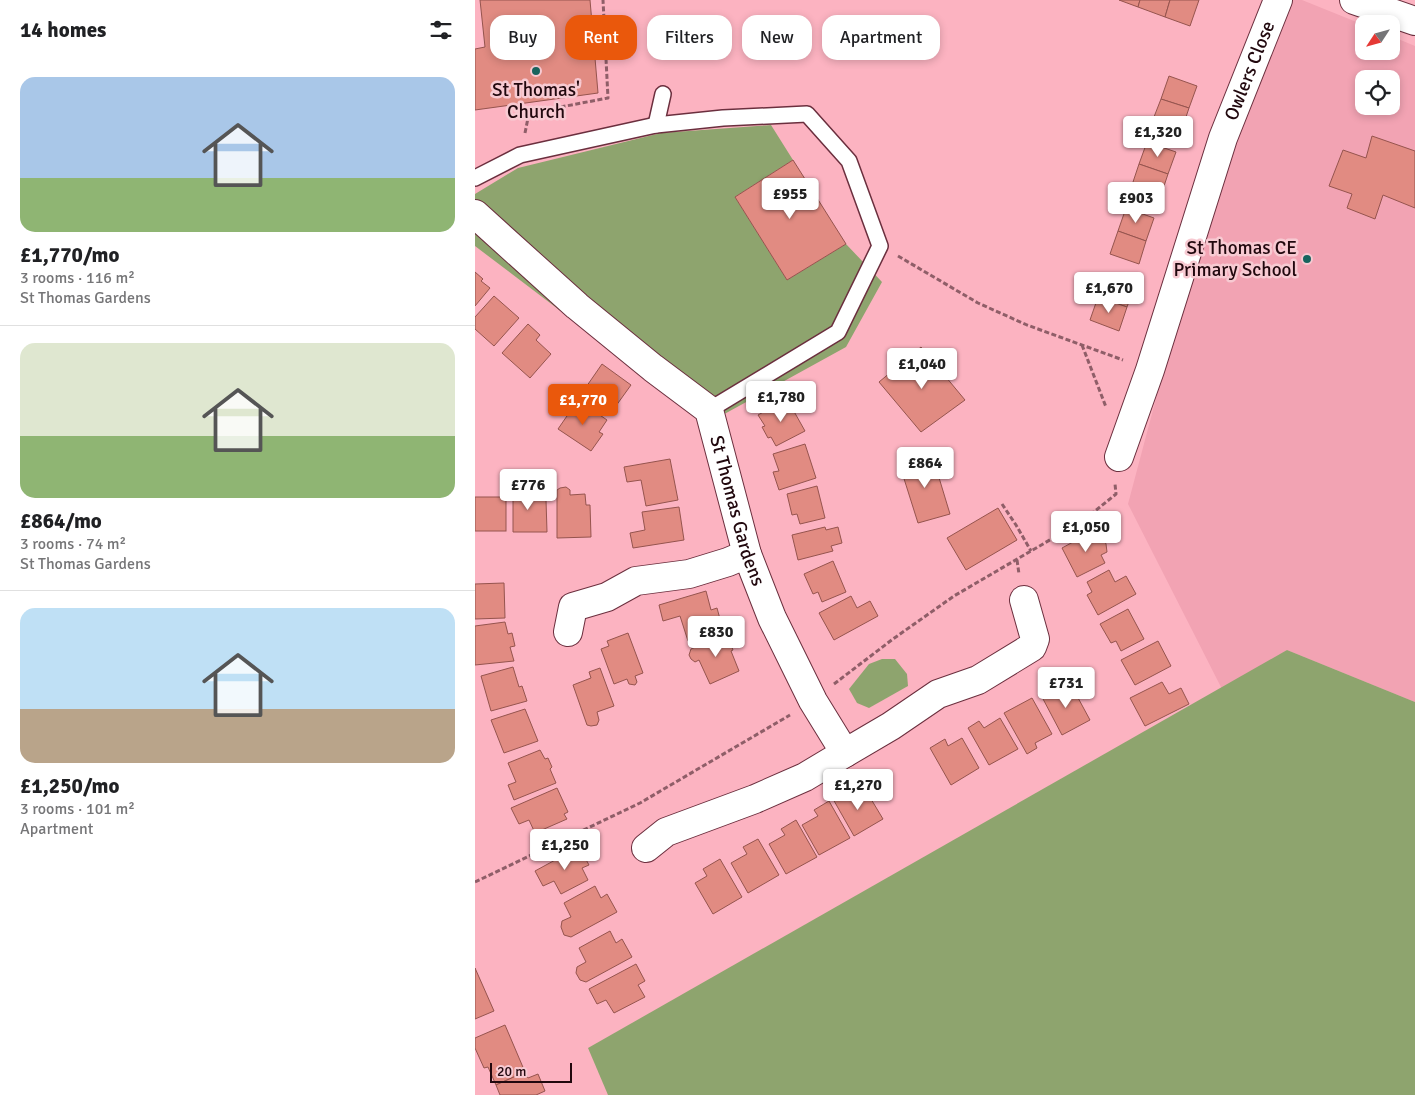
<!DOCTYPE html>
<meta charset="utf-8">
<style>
body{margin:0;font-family:Signika,sans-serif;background:#f6f6f6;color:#202124;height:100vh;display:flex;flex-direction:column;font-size:19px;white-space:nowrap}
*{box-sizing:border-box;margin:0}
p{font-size:16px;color:#757577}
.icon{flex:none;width:28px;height:28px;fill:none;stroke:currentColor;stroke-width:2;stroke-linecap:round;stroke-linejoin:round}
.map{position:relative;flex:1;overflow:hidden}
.sheet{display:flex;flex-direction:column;background:#fff;width:475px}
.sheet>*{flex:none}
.hud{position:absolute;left:15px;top:15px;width:475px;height:45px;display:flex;gap:10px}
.needle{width:32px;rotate:234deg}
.controls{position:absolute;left:880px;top:15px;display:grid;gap:10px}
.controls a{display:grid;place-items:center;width:45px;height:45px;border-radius:10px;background:#fff;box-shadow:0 2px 8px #0003;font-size:25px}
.scale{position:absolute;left:15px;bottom:12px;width:82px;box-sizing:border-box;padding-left:5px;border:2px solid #21080e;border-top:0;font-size:14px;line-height:18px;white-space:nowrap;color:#21080e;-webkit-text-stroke:4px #f7cad2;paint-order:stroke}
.price{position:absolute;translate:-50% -42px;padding:0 11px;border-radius:5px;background:#fff;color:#222;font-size:16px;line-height:32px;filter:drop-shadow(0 1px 2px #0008)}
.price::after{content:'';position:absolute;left:50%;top:30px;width:15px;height:11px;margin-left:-8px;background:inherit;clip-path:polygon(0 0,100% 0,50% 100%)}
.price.selected{background:#ea580c;color:#fff}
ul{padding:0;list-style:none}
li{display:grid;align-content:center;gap:10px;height:265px;padding:0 20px}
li+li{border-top:1px solid #e0e0e0}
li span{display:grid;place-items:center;height:155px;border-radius:15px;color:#555}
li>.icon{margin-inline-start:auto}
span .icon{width:90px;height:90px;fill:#fffc;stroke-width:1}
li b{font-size:21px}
h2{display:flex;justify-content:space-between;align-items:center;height:60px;padding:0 20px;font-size:21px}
.tag{padding:0 18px;border-radius:15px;background:#fff;box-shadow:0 2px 8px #0003;font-size:18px;line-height:45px}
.tag.selected{background:#ea580c;color:#fff}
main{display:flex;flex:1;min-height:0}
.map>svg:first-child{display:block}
</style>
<main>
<section class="sheet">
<h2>14 homes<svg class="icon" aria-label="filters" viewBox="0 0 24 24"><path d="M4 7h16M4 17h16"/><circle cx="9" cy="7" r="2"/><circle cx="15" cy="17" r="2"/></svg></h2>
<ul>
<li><span style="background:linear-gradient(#a9c7e8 65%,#8fb573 0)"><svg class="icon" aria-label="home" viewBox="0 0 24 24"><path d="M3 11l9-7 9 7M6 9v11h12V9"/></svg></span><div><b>£1,770/mo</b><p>3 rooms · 116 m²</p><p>St Thomas Gardens</p></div></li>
<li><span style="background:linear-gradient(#dfe7d0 60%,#8fb573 0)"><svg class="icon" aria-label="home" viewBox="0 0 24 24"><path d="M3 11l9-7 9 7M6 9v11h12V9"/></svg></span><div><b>£864/mo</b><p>3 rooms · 74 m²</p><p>St Thomas Gardens</p></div></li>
<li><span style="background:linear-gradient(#bfe0f5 65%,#b9a48a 0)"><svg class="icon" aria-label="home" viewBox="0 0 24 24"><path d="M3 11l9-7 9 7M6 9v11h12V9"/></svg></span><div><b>£1,250/mo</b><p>3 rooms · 101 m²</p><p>Apartment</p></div></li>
</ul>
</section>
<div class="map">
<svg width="940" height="1095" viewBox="0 0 940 1095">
<rect width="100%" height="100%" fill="#fcb3c1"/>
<!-- built -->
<path fill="#f2a3b3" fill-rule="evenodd" d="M817,0H827L889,25V51H916V36L940,46V702L812,650L749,693L653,504L687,376L760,141ZM889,79H916V106H889Z"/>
<!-- green -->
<g fill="#8ea46e">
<path d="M296,125L318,160L260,197L312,280L371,244L407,282L371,347L233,423L0,246V194L43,168L186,133Z"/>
<path d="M812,650L940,702V1095H133L113,1048Z"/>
<path d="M407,659H420L432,674L433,686L394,708L382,703L374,689L394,664Z"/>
</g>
<!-- building -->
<g fill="#e18b82" stroke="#95544e">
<path d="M5,0H115L123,93L0,110V49L10,47Z"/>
<path d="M644,0H665L663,7Z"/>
<path d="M665,0H695L690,17L663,7Z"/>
<path d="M695,0H724L715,26L690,17Z"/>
<path d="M694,76L722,86L714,108L686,99Z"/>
<path d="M686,99L714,108L706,132L677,122Z"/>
<path d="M897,136L940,151V208L908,195L900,219L872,208L877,194L854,186L868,150L891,158Z"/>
<path d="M672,142L701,152L693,174L664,164Z"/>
<path d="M318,160L371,244L312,280L260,197Z"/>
<path d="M664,164L693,174L685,198L656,188Z"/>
<path d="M651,208L679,218L671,241L643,231Z"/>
<path d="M643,231L671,241L664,264L635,254Z"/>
<path d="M0,272L8,279L6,281L15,288L0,306Z"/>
<path d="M631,274L660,285L652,307L623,297Z"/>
<path d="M19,296L44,318L19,346L0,329V317Z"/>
<path d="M623,297L652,307L644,331L615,320Z"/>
<path d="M53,324L65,335L61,340L76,354L55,378L27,353Z"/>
<path d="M446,347L490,400L446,432L404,382Z"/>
<path d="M127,364L156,385L138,410L109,390Z"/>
<path d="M312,399L330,431L301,446L296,437L293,438L287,427L290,426L283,415Z"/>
<path d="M103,400L132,420L124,432L128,434L116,451L83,429Z"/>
<path d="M330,444L341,478L304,490L298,472L304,471L298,454Z"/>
<path d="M461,455L466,470L462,471L475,514L443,523L425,466Z"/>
<path d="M195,459L203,500L171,506L166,480L152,482L149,467Z"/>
<path d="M41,482H47L51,486V490H60L61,500H71L72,532H38V485Z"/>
<path d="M342,486L350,518L325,524L322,514L317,515L312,494Z"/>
<path d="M91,487L95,490V495L110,494L111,505H115L116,537L82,538V490L85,488Z"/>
<rect x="0" y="497" width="31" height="34"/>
<path d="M204,507L209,540L158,548L155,533L170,530L167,512Z"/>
<path d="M523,508L542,540L491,570L472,538Z"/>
<path d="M350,527L351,530L363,527L367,543L356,546L358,551L323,560L317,535Z"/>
<path d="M620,530L627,535L631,544L632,552L626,555L630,563L602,577L587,548Z"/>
<path d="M358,561L371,592L347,602L343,592L338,594L329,574Z"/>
<path d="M634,570L640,582L651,576L661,594L623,615L612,595L617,592L612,582Z"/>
<path d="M29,583L30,618L0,619V584Z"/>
<path d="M231,591L236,610L242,608L245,619L241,621L244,632L213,641L205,616L188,621L184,605Z"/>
<path d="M376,596L382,608L395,601L403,616L359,640L344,613Z"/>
<path d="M653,609L669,639L646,651L641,641L636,643L625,624Z"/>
<path d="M30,622L33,634L37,633L40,646L35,647L39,661L0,665V626Z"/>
<path d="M153,633L168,673L160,676L162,682L160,685L154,684L152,679L139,684L126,649L134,646L132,641Z"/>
<path d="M251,633L258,650L256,651L264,671L235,684L224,660L220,662L216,659L214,655L216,649Z"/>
<path d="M683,641L696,666L660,685L646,660Z"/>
<path d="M38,667L44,687L47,686L52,701L16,711L6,676Z"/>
<path d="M125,668L139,706L122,712L124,720L122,725L116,726L112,725L98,685L116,678L114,672Z"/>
<path d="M687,682L694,694L706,688L714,704L670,726L655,698Z"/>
<path d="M595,683L615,720L587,735L567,697Z"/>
<path d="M557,698L577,734L560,743L562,748L552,754L529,713Z"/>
<path d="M50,709L63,741L29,753L16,720Z"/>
<path d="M525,718L543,749L514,765L493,728L504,721L509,728Z"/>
<path d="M487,738L504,768L476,785L455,748L470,739L473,746Z"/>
<path d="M65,750L70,759L73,758L77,767L75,769L81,783L39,800L33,785L41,782L33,763Z"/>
<path d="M82,788L93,812L89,814L92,819L60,833L54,820L44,824L36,808Z"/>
<path d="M390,789L408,819L379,836L358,799L372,790L376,796Z"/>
<path d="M354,801L375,838L344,855L327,825L343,816L339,810Z"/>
<path d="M321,820L342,857L311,874L294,844L310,835L306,829Z"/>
<path d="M283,839L304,875L273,893L256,863L272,854L268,847Z"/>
<path d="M104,847L114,865L107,868L113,880L86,894L79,881L68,886L60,871Z"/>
<path d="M245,859L267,897L238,914L220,883L232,876L228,869Z"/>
<path d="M120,886L126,898L132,894L142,912L96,937L89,935L86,927L87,921L96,917L89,903Z"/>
<path d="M135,931L141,943L147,939L157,957L111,982L105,980L101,973L102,967L111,962L104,948Z"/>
<path d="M161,964L170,981L163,985L170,997L139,1013L131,1000L122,1004L114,989Z"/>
<path d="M0,968L19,1011L0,1019Z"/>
<path d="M30,1025L50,1072L21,1085L13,1067L9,1068L0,1048V1038Z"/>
<path d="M50,1072L53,1078L63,1074L70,1091L61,1095H25L21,1085Z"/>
</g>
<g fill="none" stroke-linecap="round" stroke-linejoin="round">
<!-- lane casing -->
<g stroke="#6b2f3e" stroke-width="18">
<g id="lane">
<path d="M181,125L188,94"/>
<path d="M0,178L45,155L181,125L248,118L332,114L374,161L405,246L363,332L234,410"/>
</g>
</g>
<!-- street casing -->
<g stroke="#6b2f3e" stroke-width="30">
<g id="street">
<path d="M879,0L940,21"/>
<path id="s1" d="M0,214L102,306L178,368L234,410L272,554L297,618L338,701L370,753L416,726L463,694L503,680L557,647L560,639L549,600"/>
<path id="s2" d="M644,457L675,370L748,138L803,0"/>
<path d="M93,632L98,607L132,597L161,581L214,574L253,562L272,554"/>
<path d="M171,848L191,832L280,799L330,777L370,753"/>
</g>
</g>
<!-- path -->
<g stroke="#8f5e68" stroke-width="3" stroke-dasharray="5 2.5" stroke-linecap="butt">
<path d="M50,133L54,113L133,98L128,0"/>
<path d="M423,256L503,303L552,325L648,360"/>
<path d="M607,345L631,407"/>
<path d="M527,504L541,525L556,551"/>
<path d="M542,560L544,574"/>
<path d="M359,684L418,639L479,596L609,520L641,494L640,484"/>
<path d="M0,882L165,803L315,715"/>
</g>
<!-- lane -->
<use href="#lane" stroke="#fff" stroke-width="15"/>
<!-- street -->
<use href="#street" stroke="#fff" stroke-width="28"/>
</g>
<!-- markers -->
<g fill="#18645e" stroke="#f7cad2" stroke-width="2">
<circle cx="61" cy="71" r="5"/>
<circle cx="832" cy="259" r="5"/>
</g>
<g text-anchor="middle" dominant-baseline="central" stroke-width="5" stroke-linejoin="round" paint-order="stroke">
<!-- street labels -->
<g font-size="19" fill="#21080e" stroke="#f7cad2">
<text stroke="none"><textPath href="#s2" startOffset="408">Owlers Close</textPath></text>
<text stroke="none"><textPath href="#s1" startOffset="410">St Thomas Gardens</textPath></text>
</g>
<!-- poi labels -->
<g font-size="19" fill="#21080e" stroke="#f7cad2">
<text x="61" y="90">St Thomas'<tspan x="61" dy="22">Church</tspan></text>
<text x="822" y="248" text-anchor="end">St Thomas CE<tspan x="822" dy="22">Primary School</tspan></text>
</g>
</g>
</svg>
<div class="controls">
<a><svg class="needle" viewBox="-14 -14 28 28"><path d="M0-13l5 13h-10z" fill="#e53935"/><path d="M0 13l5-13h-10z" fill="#757577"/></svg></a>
<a><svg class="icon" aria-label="locate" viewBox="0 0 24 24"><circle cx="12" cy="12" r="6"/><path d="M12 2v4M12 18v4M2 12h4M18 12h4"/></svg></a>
</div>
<div class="scale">20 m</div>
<b class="price" style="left:683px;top:158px">£1,320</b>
<b class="price" style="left:315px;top:220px">£955</b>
<b class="price" style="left:661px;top:224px">£903</b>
<b class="price" style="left:634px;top:314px">£1,670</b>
<b class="price" style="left:447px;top:390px">£1,040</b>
<b class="price" style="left:306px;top:423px">£1,780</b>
<b class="price selected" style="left:108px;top:426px">£1,770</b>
<b class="price" style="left:450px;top:489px">£864</b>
<b class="price" style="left:53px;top:511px">£776</b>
<b class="price" style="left:611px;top:553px">£1,050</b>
<b class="price" style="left:241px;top:658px">£830</b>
<b class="price" style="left:591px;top:709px">£731</b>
<b class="price" style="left:383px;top:811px">£1,270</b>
<b class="price" style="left:90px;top:871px">£1,250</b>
<div class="hud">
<a class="tag">Buy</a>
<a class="tag selected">Rent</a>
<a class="tag">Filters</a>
<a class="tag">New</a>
<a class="tag">Apartment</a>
</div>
</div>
</main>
